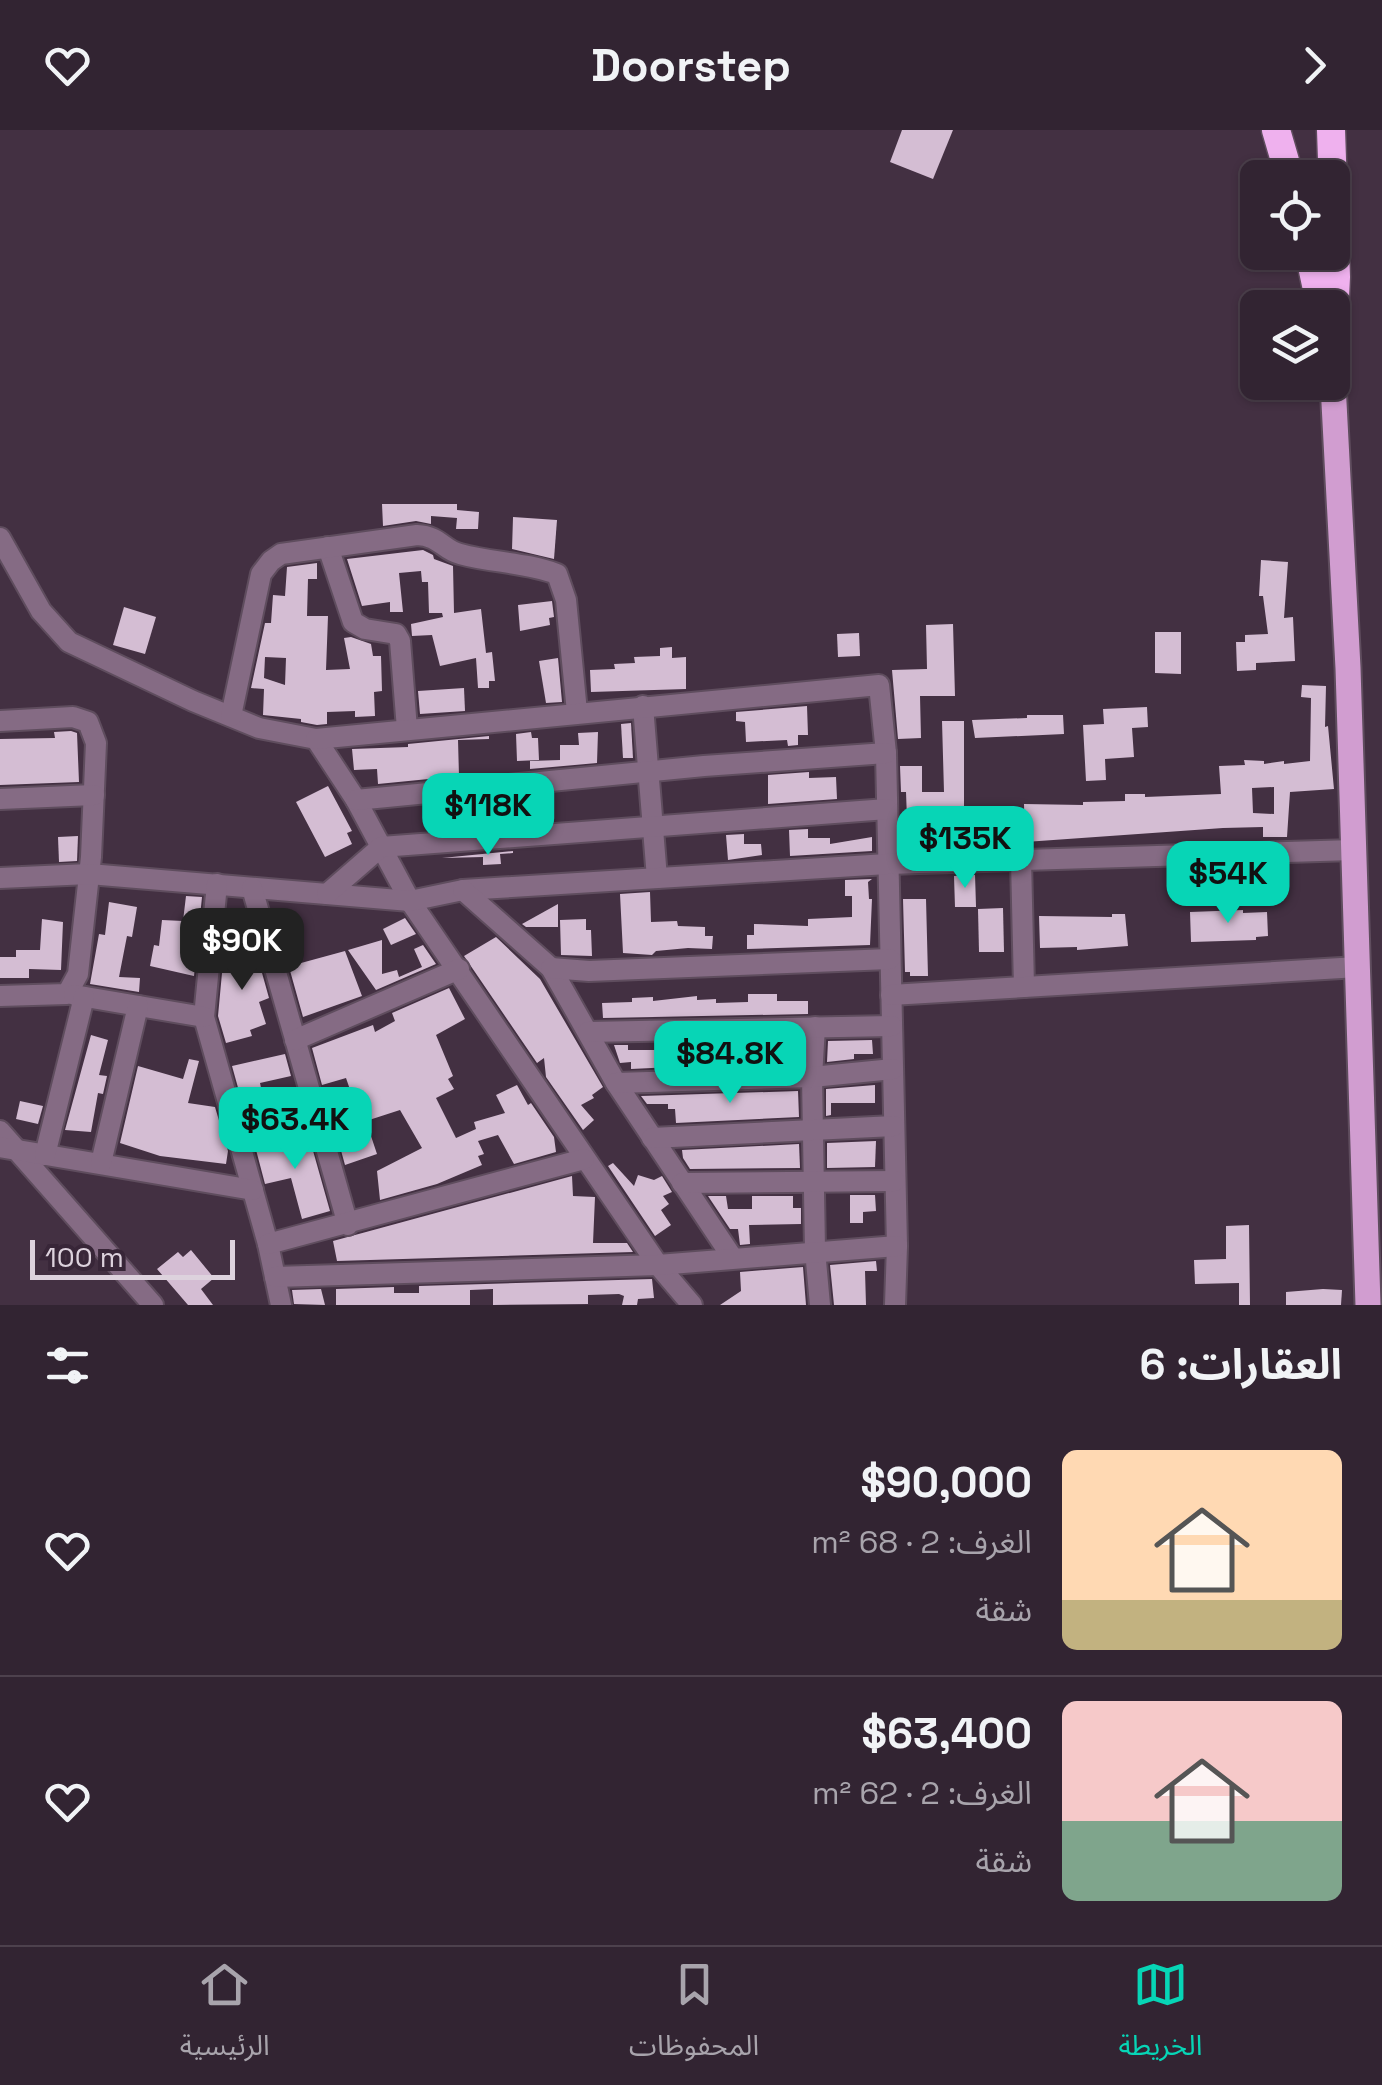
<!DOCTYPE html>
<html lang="ar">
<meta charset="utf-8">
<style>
body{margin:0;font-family:"Space Grotesk","Noto Sans Arabic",sans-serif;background:#3d303e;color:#f1f3f6;direction:rtl;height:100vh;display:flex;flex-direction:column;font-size:38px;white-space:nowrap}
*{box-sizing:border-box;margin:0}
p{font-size:32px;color:#a8a4ac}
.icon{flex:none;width:55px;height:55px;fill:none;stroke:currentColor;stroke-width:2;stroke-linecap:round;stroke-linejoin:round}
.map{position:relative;height:1175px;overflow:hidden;direction:ltr}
.sheet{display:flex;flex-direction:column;background:#322432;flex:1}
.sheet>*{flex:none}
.buttons{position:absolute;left:1240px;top:30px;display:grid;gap:20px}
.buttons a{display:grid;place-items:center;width:110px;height:110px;border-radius:15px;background:#322432;box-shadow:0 2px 8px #0004,0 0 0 2px #4d414d;font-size:50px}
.scale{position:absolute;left:30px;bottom:25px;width:205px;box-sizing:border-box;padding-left:10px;border:5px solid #ddd2dd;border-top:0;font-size:28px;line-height:35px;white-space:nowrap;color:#ddd2dd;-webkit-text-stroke:8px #382638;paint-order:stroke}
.price{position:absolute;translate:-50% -85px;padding:0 22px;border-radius:20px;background:#07d5b6;color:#111;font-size:32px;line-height:65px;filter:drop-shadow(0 2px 5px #0008)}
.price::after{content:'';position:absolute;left:50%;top:60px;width:30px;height:22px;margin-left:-15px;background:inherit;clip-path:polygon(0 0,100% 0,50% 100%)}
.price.selected{background:#222;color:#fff}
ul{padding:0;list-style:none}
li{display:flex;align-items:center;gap:30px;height:250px;padding:0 40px}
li+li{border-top:2px solid #4d414d}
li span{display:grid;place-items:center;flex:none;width:280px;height:200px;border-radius:15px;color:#555}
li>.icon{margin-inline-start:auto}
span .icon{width:120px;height:120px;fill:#fffc;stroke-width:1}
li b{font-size:42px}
h2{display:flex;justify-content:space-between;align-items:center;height:120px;padding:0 40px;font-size:42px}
header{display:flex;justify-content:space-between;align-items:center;height:130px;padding:0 40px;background:#322432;font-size:45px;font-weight:600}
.tabs{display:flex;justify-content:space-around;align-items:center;height:140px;border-top:2px solid #4d414d;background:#322432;font-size:28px;color:#a8a4ac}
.tabs a{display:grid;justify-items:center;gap:5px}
.tabs .selected{color:#07d5b6}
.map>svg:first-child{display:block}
</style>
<header><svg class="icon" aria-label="forward" viewBox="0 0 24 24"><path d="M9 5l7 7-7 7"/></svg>Doorstep<svg class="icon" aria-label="heart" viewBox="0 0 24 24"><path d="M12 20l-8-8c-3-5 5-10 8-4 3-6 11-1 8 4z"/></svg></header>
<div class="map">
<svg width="1382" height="1175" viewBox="0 0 1382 1175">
<rect width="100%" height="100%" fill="#433042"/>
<!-- building -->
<g fill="#d4bdd3" fill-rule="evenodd">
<path d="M902,0H953L933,49L890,32Z"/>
<path d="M382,374H457V380L479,382L478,399H456L457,388L431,386V394L416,391L383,396Z"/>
<path d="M513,387L557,390L554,429L512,419Z"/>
<path d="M423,420L433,425L434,429L453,436L454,483L481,479L486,523L492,522L495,551H489V558H478L476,528L440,536L432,505L412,506L411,494L443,487L442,483H429L428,452H422L421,441L399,443L403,482H390V472L362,476L347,429Z"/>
<path d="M1261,430L1288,432L1284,488L1293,487L1295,531L1256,533V540L1237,541L1236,512H1245V505L1268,504L1263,466H1259Z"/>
<path d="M317,433V449H308L307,486H328L326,540L350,539L344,508L351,507L371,514L373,526H381L382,561L374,562L375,586L355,587V581L327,582V594L317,595L301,592V589L263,585L264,559L251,558L265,493H271L273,465L285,466L287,437ZM265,527L286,528L285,555L264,548Z"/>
<path d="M552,471L554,487L549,488L550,495L520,501L518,475Z"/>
<path d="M124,477L156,487L145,524L113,515Z"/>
<path d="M953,494L955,566H920L921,608L898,609L892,540L927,539L926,495Z"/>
<path d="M1155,502H1181V544L1155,543Z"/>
<path d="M859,503L860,526L838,527L837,504Z"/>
<path d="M672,517V528L686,527V559L591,562L590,540L615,539L614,534L635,533L634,527L660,526V518Z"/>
<path d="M558,528L562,572L546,573L539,531Z"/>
<path d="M1302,555L1326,556L1325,597L1328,596L1334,659L1290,662L1287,707H1263V697L1223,698L1025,712L1024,674L1083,675V672L1125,671V664H1145V667L1221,664L1219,636L1245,635L1244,630L1264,631V634L1284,631V634L1310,631L1311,568L1301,567ZM1274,657V684L1253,683L1252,658Z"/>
<path d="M464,558L465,581L420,584L418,561Z"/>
<path d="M807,576L808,605H798V615L788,616L787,610L746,612L745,592L736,591V582Z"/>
<path d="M1147,577L1148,597L1132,598L1134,627L1105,629L1106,650L1086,651L1083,595L1104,594L1103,579Z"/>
<path d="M1027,585H1063L1064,604L975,608L972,590L1027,588Z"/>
<path d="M942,591H964V679H973L974,713L946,714V718L902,719L901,689H907L906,662H901L900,636H922V662H944Z"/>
<path d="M631,593L633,628H623L621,594Z"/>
<path d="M71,601L77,603L79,652L0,655V609L55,608L54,602Z"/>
<path d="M531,602L532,608H538L539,630L517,631L516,604Z"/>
<path d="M598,602L597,633L530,639V631L560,630V615H579L578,603Z"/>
<path d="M489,606V609L458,610L459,646L378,654L377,639L354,640L352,619L408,617V614Z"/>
<path d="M809,642V648L836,647L837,669L768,674V645Z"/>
<path d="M328,656L352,701L347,703L352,714L325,727L296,672Z"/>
<path d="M542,666V678H521L522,693L441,699V696L464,695V673Z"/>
<path d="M808,699V708H830V714L872,707V721L790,726L789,700Z"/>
<path d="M744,704V714H761L762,725L728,730L726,705Z"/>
<path d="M78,706L77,731L59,732L58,707Z"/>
<path d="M513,721V723L500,724L501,734L483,735V727L442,728Z"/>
<path d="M975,745L976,777H955L954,746Z"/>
<path d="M872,749L868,752L869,769H872L870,815L747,819V805H754V794L808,796V789L852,787V766H845V750Z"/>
<path d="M650,762L651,792L677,791L678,796L705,797V806H713L712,819L688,818L656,821L652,825L623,823L620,764Z"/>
<path d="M186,766L202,767L194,846L150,836L154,815L159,816L162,790L183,791Z"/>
<path d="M903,769H926L928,846H910V842H905Z"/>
<path d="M109,772L137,777L132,807L127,806L119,847L140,848L139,862L90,854L99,804L105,805Z"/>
<path d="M558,774V797H526L522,794Z"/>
<path d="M1003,778L1004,822H979L978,779Z"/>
<path d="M1243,780V783L1267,782L1268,806L1256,807V810L1191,812L1190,782Z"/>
<path d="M1112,784H1125L1128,816L1077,820V817L1040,818L1039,786L1112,787Z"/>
<path d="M297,788L304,811L295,814L301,833L345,821L362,866L303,887L277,794Z"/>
<path d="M405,788L416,804L391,815L383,799Z"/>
<path d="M42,789L63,792L61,840L29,839V848H0V827H16V820H40Z"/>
<path d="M586,789V800H591L592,826L561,825L560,790Z"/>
<path d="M252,807L269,868L259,872L266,894L250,900L252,906L226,913L218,886L222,843L236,840L230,811Z"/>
<path d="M496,807L540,849L603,957L592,965L594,968L581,975L594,990L583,1000L546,947L544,928L537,933L464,826Z"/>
<path d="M382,810V844L397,840L399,847L422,837L414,819L423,815L436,834L376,860L348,820Z"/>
<path d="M449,858L465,889L436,905L453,946L448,949L454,959L436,968L456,1008L476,999L474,992L505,983L496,965L517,955L528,975L531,973L554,1007L556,1022L514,1034L498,1005L478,1011L484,1024L478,1026L482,1035L437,1054L380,1070L377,1041L422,1018L400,980L366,991L377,1024L345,1035L334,995L354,989L352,982L357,980L346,948L322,955L312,918L373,895L375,902L395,891L392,883Z"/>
<path d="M748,864H777V871H808V884L603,888L602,873L632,872V868L653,867V871L697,866V870L716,869V873L748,872Z"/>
<path d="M91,905L108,910L99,945L107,946L103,964L98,963L91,1002L65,1000Z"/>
<path d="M872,910L873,924H854V929L827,932L828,911Z"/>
<path d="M796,912V931L631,939V932L620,933L614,915H628V920H656V914Z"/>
<path d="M285,924L291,946L260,953L263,967L242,972L232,936Z"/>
<path d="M189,929L199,931L188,973L215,977L228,1021L226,1034L160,1026L120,1013L138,936L183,949Z"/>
<path d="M875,955V973H831V985L826,986V959Z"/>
<path d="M798,961L799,987L676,993L675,979H668V974H647L641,966Z"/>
<path d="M20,971L43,976L38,994L16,989Z"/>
<path d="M308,1003L330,1081L302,1089L291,1048L265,1054L255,1016Z"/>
<path d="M876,1011L875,1037L827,1038V1013Z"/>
<path d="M799,1014L800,1038L690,1039L683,1028L682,1020Z"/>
<path d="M613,1033L634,1056L638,1045L654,1050L662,1046L672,1062L663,1066L669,1074L661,1080L671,1095L655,1106L608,1036Z"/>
<path d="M572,1046L573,1066L595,1067L593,1113H627L633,1122L337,1131L333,1111Z"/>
<path d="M850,1065H875L876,1081L863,1082V1093H850Z"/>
<path d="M708,1066H726L728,1079H752V1066H793V1078H801V1094L749,1095L750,1114L740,1115L738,1099H730Z"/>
<path d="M1249,1095L1250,1175H1239V1153L1195,1154L1194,1130L1226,1129V1096Z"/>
<path d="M191,1120L214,1148L201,1159L213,1175H188L157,1139L178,1122L183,1127Z"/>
<path d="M876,1131L877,1141H865L866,1175H834L830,1135Z"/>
<path d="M803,1137L806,1175H720L741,1161L740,1142Z"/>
<path d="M652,1149L654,1168L638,1169L637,1175H622L624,1166L619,1164L588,1165V1174L493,1175V1159L470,1160V1175H336V1159L394,1157V1163H419V1156Z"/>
<path d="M321,1159L325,1175L294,1174L292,1160Z"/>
<path d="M1323,1159L1342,1160L1341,1175H1286V1162Z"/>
</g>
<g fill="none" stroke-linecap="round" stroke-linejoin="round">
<!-- minor casing -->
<g stroke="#5f4d5e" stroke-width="24">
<g id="minor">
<path d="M0,408L41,481L69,512L193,571L259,598L316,609L356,670L410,771L658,1135L692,1175"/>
<path d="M328,417L353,492L365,499L396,504L400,511L407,599"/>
<path d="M643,576L657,748"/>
<path d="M231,586L261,444L271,431L281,424L417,405C440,406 443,420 460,424C492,433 526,432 557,444L566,470L577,582"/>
<path d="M0,591L73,587L88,592L96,613L91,727L78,844L67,864L0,866"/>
<path d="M316,609L879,555L886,623L897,1116L895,1175"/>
<path d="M0,669L94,665"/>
<path d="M356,670L704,636L886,623"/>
<path d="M1021,730L1024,857"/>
<path d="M0,748L89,744L410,771L463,760L887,734L1354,720"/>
<path d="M217,754L204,887L268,1114L281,1175"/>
<path d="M252,758L348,1095"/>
<path d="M463,760L551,838L616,953L732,1127"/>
<path d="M327,764L381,717L887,679"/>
<path d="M551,838L589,841L890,829"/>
<path d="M74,865L204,887"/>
<path d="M891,865L1358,837"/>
<path d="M815,897L812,947L815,1120L820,1175"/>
<path d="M588,902L892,896"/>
<path d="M295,910L459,839"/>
<path d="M616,953L812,947L893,939"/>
<path d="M0,1001L153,1175"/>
<path d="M652,1008L894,996"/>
<path d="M0,1017L253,1060"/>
<path d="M45,1025L84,867"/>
<path d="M101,1033L138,876"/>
<path d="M682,1053L895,1051"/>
<path d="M268,1114L584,1029"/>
<path d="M275,1147L658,1135L897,1116"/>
</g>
</g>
<!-- major casing -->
<g stroke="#5f4d5e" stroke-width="29">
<path id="major" d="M1332,235L1348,538L1368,1175"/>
</g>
<!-- highway casing -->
<g stroke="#5f4d5e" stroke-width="31">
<g id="highway">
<path d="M1276,0L1290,48"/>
<path d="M1331,0L1336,147L1332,225"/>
<path d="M1309,122L1321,178"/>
</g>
</g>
<!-- minor -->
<use href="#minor" stroke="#856b84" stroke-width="20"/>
<!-- major -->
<use href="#major" stroke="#d19dd0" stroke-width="25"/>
<!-- highway -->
<use href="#highway" stroke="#efb1ee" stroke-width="28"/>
</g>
</svg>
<div class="buttons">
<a><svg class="icon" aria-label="locate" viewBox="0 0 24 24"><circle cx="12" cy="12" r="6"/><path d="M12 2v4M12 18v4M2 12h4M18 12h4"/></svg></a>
<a><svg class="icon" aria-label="layers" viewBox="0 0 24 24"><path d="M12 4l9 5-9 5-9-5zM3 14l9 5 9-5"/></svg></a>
</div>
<div class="scale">100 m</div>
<b class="price" style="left:488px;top:728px">$118K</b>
<b class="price" style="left:965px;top:761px">$135K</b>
<b class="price" style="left:1228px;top:796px">$54K</b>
<b class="price selected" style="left:242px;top:863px">$90K</b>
<b class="price" style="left:730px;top:976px">$84.8K</b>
<b class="price" style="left:295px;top:1042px">$63.4K</b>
</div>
<section class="sheet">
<h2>العقارات: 6<svg class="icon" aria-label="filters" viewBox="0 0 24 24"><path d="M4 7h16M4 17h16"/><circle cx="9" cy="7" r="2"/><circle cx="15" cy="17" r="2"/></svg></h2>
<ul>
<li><span style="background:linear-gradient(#ffd9b3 75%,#c2b280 0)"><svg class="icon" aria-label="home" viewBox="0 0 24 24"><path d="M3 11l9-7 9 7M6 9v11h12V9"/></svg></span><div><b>$90,000</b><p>الغرف: 2 · 68 m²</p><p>شقة</p></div><svg class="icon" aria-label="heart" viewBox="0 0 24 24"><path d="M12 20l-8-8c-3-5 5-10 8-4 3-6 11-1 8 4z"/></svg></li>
<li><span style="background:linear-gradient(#f6c9c9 60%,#7fa58c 0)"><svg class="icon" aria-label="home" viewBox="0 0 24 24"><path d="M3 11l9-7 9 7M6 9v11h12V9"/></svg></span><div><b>$63,400</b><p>الغرف: 2 · 62 m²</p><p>شقة</p></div><svg class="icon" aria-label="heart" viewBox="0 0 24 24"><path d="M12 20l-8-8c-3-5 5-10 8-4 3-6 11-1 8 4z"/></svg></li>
</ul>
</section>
<nav class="tabs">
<a class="selected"><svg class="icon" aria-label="map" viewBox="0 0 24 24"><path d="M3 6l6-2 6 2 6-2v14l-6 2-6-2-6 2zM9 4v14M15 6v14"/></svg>الخريطة</a>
<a><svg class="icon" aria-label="saved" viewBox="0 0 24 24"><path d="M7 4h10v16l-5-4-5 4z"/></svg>المحفوظات</a>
<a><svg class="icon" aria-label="home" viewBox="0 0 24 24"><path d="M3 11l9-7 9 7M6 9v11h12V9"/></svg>الرئيسية</a>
</nav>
